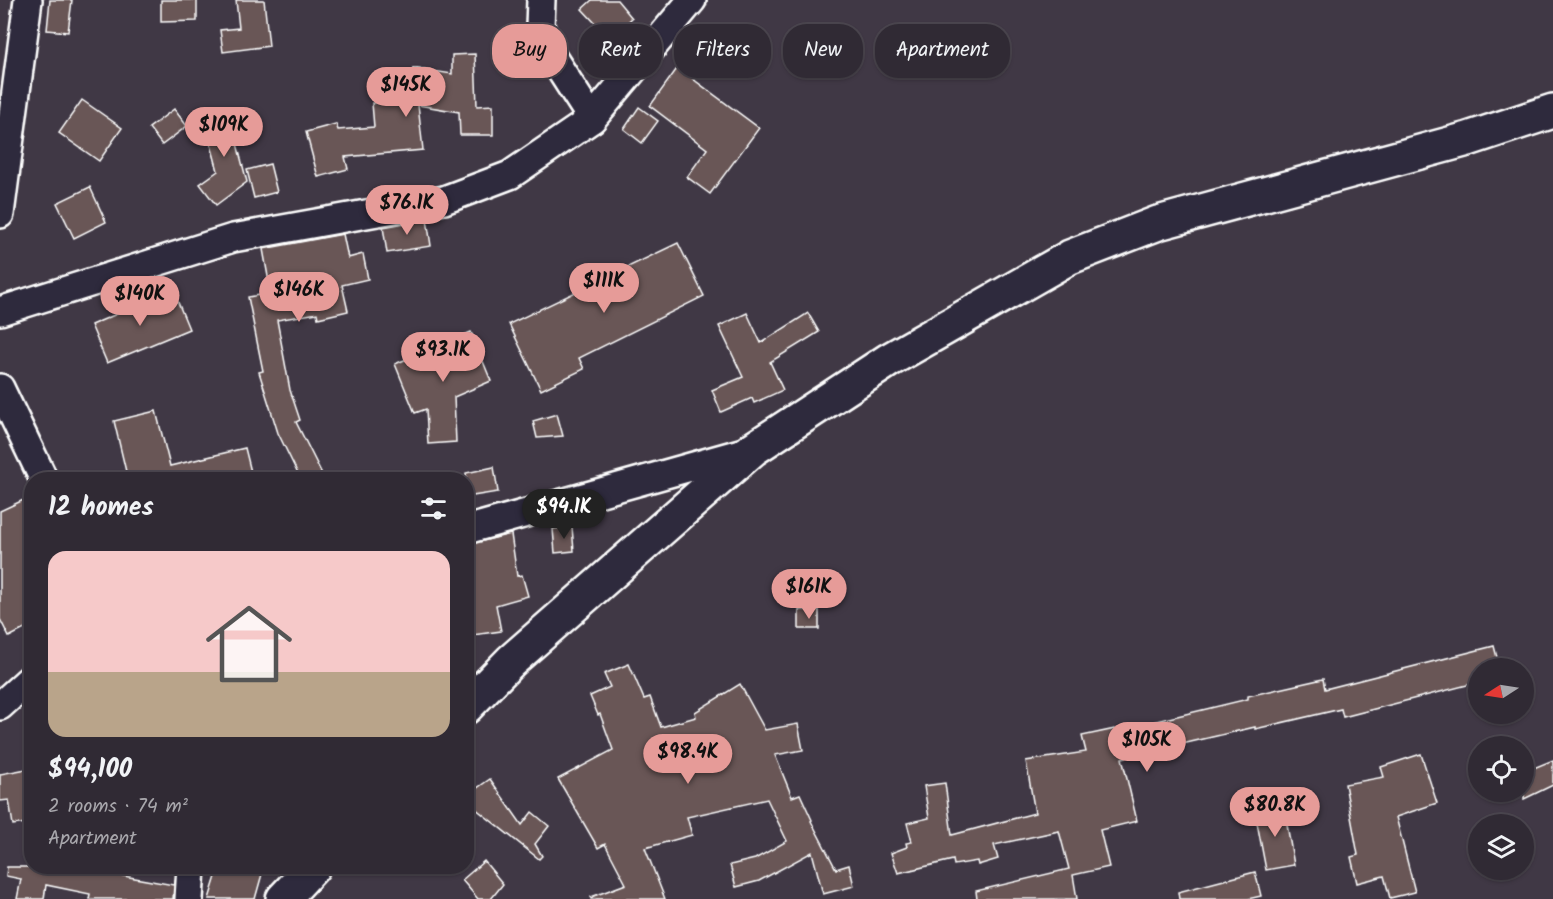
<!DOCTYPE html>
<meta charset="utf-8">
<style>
body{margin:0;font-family:Kalam,sans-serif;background:#3c3640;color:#f1f3f6;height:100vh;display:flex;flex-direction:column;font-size:22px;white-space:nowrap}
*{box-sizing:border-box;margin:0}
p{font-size:20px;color:#a8a7ac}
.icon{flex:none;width:33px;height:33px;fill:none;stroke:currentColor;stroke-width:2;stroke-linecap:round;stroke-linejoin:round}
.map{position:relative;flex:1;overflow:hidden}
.side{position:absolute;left:24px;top:472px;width:450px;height:402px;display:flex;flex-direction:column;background:#302a34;border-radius:24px;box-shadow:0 2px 4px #0004,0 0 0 2px #4b464f}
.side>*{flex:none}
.top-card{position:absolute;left:492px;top:24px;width:570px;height:54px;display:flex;gap:12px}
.needle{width:39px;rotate:258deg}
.buttons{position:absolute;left:1468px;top:658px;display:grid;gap:12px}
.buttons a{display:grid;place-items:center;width:66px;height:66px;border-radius:50%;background:#302a34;box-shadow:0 2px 4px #0004,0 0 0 2px #4b464f;font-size:30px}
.price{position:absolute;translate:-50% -51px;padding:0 14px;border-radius:21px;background:#e69b98;color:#111;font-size:20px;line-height:39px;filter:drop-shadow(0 2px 3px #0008)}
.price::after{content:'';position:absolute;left:50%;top:36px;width:18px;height:14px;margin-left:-9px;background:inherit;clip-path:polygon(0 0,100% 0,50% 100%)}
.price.on{background:#222;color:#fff}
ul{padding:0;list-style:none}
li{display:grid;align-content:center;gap:12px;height:318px;padding:0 24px}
li span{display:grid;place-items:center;height:186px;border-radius:18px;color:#555}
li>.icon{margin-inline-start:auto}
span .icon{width:108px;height:108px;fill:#fffc;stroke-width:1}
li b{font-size:26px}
h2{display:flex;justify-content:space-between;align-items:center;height:72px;padding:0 24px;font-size:26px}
.pill{padding:0 21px;border-radius:24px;background:#302a34;box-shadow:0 2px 4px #0004,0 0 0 2px #4b464f;font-size:21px;line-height:54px}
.pill.on{background:#e69b98;color:#111}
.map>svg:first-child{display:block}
</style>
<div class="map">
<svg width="1553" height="899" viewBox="0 0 1553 899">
<rect width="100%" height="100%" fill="#403845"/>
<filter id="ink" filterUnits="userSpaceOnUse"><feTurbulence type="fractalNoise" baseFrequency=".0167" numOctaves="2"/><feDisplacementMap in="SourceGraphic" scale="12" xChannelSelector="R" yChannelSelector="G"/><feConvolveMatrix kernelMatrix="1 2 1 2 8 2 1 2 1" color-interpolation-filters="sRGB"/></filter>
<g filter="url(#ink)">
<!-- building -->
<g fill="#695757" stroke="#fff" stroke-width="1.5">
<path d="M50,0H72L68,32L47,30Z"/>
<path d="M161,0H197V21L161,22Z"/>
<path d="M236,0H264L269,46L223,52L220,30L239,28Z"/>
<path d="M592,0H617L632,18L601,47L587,32L596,24L582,9Z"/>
<path d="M736,29L745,66L693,79L759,128L710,194L687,177L707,149L650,106L684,59L714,38L713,35Z"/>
<path d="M475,54L477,106L493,105V135H460L459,112L418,105L423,150L345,157L348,169L318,177L306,132L336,124L338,130L374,127L372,103L408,100L413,68L452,74V55Z"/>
<path d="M82,100L122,128L99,161L59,133Z"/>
<path d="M639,107L658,121L642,143L624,129Z"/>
<path d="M174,109L187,126L162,145L149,128Z"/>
<path d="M228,109L247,182L216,205L200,184L218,171L203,115Z"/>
<path d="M270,164L277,192L254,198L247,170Z"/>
<path d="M90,187L106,222L74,238L57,203Z"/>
<path d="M427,219L431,246L387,253L383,227Z"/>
<path d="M343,234L348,258L363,254L368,279L342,285L348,311L318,318L317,313L277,320L290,390L300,420L296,422L325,480H301L278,433L259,372L263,371L248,297L271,293L263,249Z"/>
<path d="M678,243L704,296L579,358L584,369L541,390L509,324Z"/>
<path d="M173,290L189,329L107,363L91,325Z"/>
<path d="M747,313L761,343L808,313L819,332L770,362L783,390L754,403L752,398L721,412L712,390L743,377L719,326Z"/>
<path d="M471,332L491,381L454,397L456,442L428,444L426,409L415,413L395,364Z"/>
<path d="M156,411L170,466L245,448L253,480H128L114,421Z"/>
<path d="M557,414L563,436L537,438L533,421Z"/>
<path d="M494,467L498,492L466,497V473Z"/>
<path d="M32,496V625L9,637L0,619V511Z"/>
<path d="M572,527L574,551L555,553L553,529Z"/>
<path d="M511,534L517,576L522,575L528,596L496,605L501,631L466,636V545Z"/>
<rect x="799" y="610" width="20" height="19"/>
<path d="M1494,646L1500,669H1479V682L1343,717L1341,709L1255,729V727L1122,758L1137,821L1100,830L1109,867L1073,875L1077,899H977L976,891L1069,869L1059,831L994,845L998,859L978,865L977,861L954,865L953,860L898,873L891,853L907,847L906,843L912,842L907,823L929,818L924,786L945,783L952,835L1035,813L1026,761L1086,752L1082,736L1115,729V731L1248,699V696L1323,679L1325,689Z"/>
<path d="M629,664L644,699L650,697L661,727L696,717L695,712L740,684L765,730L798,724L803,750L775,755L792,797L800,794L812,820L811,821L836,869L849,865L854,886L823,894L812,852L759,881L736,887L730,865L755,859L787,841L767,799L687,817L692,835L645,848L665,899H591V897L626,884L605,844L598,848L558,779L613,750L600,714L598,715L590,696L610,687L604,674Z"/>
<path d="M1421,754L1437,803L1396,817L1415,892L1390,898L1384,876L1357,883L1351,857L1358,855L1345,784L1384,777L1381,767Z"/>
<path d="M1553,760V785L1524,799V772Z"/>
<path d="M32,768V822L13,825L9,800L0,801V774Z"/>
<path d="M490,779L522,825L532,812L549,826L535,844L542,856L539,859L475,808L466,796Z"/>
<path d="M1284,807L1294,865L1266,870L1255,812Z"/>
<path d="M484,861L503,884L491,899H478L462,880Z"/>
<path d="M7,867H102L124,869V876L174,885L173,899H89L90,894L46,885L44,899H17L21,879L6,876Z"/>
<path d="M219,867H264L255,899H209Z"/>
<path d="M1255,872L1261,896L1248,899H1179L1178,892Z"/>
</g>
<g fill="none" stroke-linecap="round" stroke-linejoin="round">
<!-- minor casing -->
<g stroke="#fff" stroke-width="32">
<g id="minor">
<path d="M541,0L540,26L547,49L592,119"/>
<path d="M0,214L28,0"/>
<path d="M0,311L233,238L444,200L510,175L592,119L692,0"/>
<path d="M0,388L44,480"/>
<path d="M466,530L751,450"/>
<path d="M0,706L32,677"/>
<path d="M189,899L191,867"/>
</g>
</g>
<!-- trunk casing -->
<g stroke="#fff" stroke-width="38">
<g id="trunk">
<path d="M466,707L511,661L753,449L889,360L1070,257L1158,223L1468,139L1553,111"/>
<path d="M283,899L313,867"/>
</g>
</g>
<!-- minor -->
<use href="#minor" stroke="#2f2a3d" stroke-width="27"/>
<!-- trunk -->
<use href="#trunk" stroke="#2f2a3d" stroke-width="33"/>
</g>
</g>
</svg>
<div class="buttons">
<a><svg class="needle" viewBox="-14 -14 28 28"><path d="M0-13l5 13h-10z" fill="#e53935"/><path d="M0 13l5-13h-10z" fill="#a8a7ac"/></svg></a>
<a><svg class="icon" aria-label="locate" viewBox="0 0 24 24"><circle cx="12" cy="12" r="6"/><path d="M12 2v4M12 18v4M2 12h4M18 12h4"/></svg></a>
<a><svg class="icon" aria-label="layers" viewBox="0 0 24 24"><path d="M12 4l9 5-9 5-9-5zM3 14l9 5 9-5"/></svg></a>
</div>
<b class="price" style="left:406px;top:118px">$145K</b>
<b class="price" style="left:224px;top:158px">$109K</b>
<b class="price" style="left:407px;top:236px">$76.1K</b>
<b class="price" style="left:604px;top:314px">$111K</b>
<b class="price" style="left:299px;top:323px">$146K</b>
<b class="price" style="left:140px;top:327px">$140K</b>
<b class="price" style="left:443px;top:383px">$93.1K</b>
<b class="price on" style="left:564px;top:540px">$94.1K</b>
<b class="price" style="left:809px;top:620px">$161K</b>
<b class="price" style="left:1147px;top:773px">$105K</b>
<b class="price" style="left:688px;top:785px">$98.4K</b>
<b class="price" style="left:1275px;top:838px">$80.8K</b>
<div class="top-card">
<a class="pill on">Buy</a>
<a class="pill">Rent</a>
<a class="pill">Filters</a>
<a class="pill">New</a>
<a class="pill">Apartment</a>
</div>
<section class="side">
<h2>12 homes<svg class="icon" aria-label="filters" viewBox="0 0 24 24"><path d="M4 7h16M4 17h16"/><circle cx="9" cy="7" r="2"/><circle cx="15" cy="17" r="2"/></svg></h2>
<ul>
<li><span style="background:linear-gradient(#f6c9c9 65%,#b9a48a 0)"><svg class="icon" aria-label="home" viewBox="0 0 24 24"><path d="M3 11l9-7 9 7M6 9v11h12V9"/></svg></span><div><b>$94,100</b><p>2 rooms · 74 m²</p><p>Apartment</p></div></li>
</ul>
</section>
</div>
